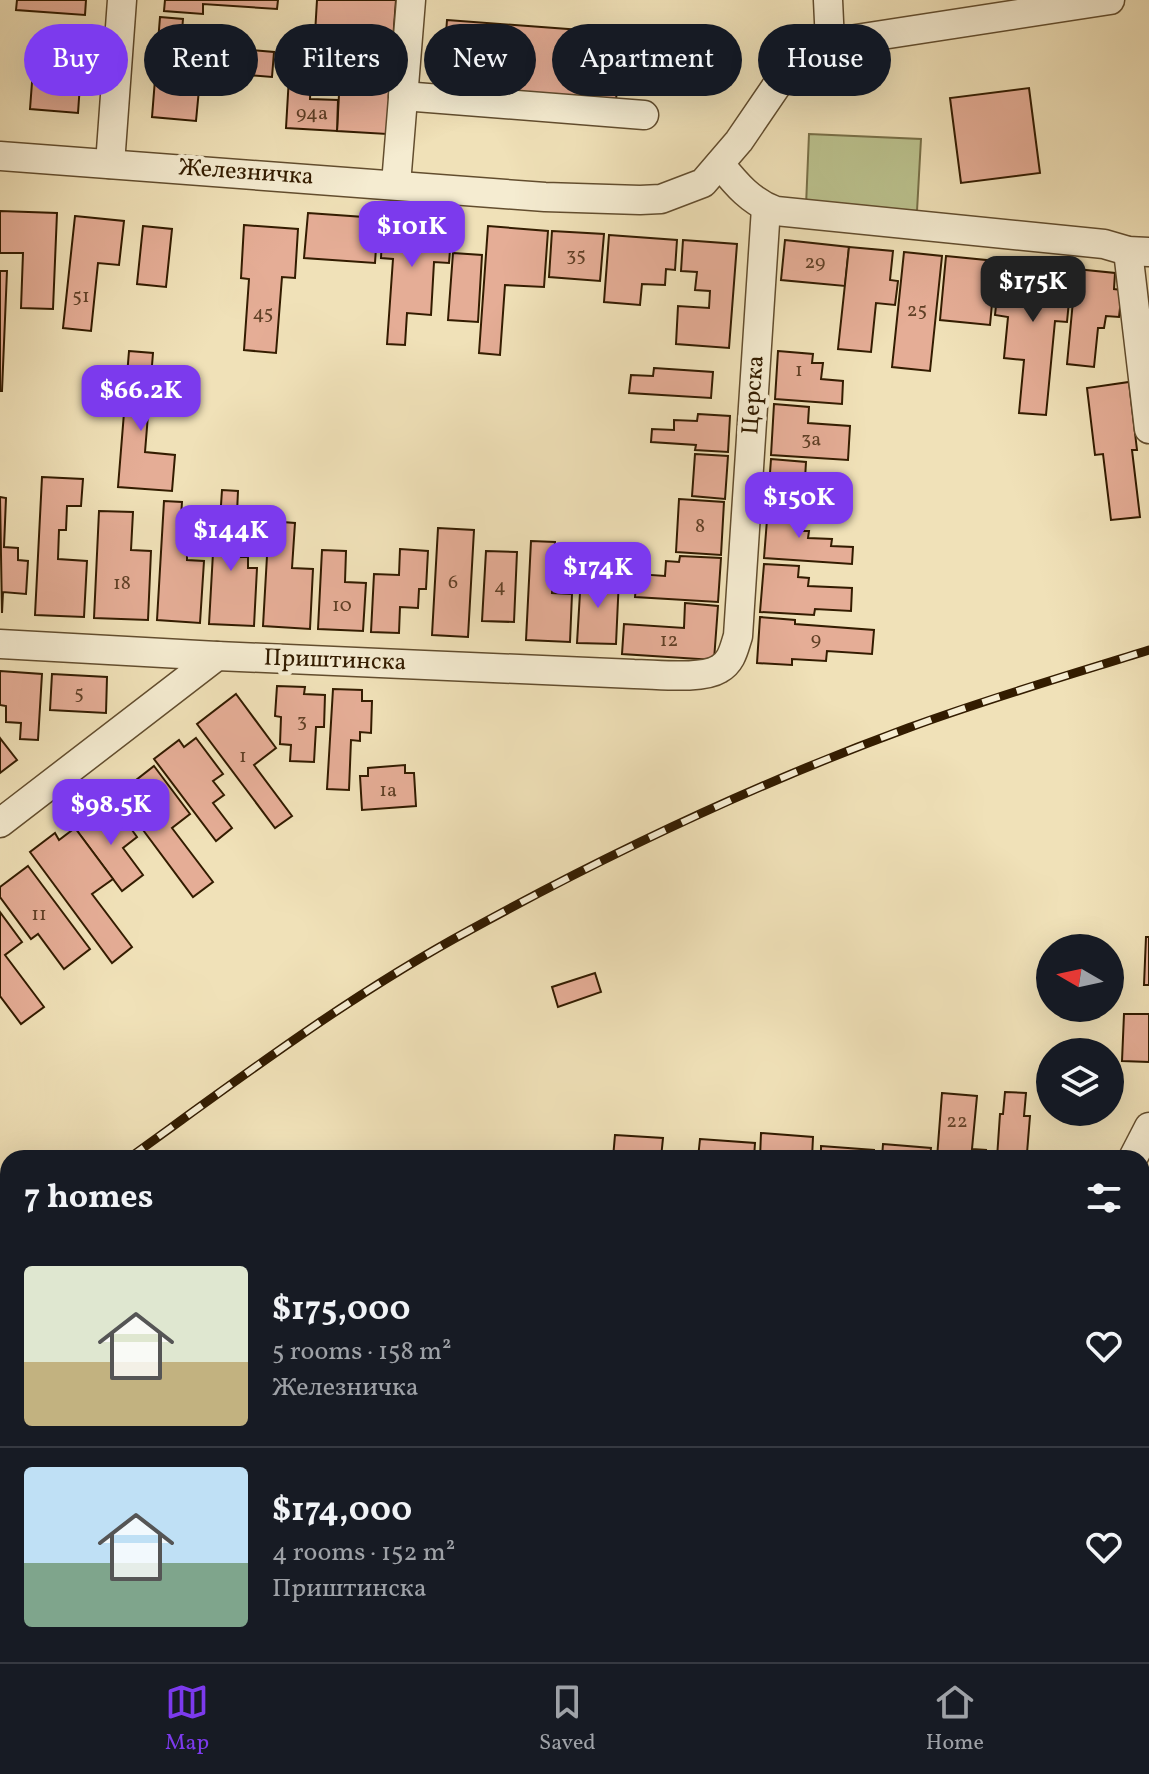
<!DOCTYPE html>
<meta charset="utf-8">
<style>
body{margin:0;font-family:Vollkorn,serif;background:#242831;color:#f1f3f6;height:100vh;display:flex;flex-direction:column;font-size:30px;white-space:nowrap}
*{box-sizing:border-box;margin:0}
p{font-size:26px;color:#9ea1a6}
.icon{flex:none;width:44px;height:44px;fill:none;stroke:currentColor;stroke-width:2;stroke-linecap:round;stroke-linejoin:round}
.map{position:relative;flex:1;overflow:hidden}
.panel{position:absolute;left:0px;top:1150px;width:1150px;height:512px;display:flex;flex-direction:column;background:#171b24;border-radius:24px 24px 0 0;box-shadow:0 8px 32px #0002}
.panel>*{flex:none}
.guide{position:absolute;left:24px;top:24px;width:1102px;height:72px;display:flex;gap:16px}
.needle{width:52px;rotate:279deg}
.controls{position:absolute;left:1036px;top:934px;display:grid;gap:16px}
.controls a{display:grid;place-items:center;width:88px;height:88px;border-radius:50%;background:#171b24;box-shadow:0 8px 32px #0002;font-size:40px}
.price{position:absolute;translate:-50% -68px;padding:0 18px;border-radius:16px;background:#7c3aed;color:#fff;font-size:26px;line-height:52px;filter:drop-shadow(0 2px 4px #0008)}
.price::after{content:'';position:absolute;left:50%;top:48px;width:24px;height:18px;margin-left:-12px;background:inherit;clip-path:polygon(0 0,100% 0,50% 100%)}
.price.active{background:#222;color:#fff}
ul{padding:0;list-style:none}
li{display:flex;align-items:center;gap:24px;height:200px;padding:0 24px}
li+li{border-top:2px solid #363941}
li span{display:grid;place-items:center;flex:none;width:224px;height:160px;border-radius:8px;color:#555}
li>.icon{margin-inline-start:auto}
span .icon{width:96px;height:96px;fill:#fffc;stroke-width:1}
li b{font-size:34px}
h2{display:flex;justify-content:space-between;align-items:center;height:96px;padding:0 24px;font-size:34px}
.chip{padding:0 28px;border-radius:36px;background:#171b24;box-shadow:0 8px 32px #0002;font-size:28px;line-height:72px}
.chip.active{background:#7c3aed;color:#fff}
.dock{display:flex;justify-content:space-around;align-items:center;height:112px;border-top:2px solid #363941;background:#171b24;font-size:22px;color:#9ea1a6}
.dock a{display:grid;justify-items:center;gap:4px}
.dock .active{color:#7c3aed}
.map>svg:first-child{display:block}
</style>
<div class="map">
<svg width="1149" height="1662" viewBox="0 0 1149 1662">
<rect width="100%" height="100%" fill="#f0e1b8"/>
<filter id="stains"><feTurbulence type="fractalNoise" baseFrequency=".0025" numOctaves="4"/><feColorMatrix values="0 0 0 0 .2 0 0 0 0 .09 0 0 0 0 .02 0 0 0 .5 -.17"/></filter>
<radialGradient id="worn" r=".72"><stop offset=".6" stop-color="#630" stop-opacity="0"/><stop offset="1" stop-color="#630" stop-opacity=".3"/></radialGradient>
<!-- green -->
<path fill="#bbc28e" stroke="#776f47" stroke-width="2" d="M809,134L921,139L917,211L806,206Z"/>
<!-- building -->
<g fill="#e5ad96" stroke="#331c00" stroke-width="2">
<path d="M17,0H86L85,15L16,10Z"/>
<path d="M165,0H278L277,9L203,4V14L164,11Z"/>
<path d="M317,0H396L393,40L315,34Z"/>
<path d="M160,17L183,19L182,31L223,34L220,69L201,68L196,121L152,117Z"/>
<path d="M447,20L621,33L616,101L442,88Z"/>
<path d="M223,34L241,35L240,49L274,52L272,77L236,74L235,85L219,83Z"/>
<path d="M53,39L83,41L78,113L30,109L33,69L50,70Z"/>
<path d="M366,49L392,50L387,134L337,131L341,58L365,60Z"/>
<path d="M289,77L311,79L310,99L338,100L337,131L286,128Z"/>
<path d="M1029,88L1040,173L961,183L950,98Z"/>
<path d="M0,211L57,213L53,309L21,308L23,253H0Z"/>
<path d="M308,213L378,218L375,263L304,258Z"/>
<path d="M75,216L124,221L119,265L98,263L91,331L63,328Z"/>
<path d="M383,219L452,224L449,263L434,262L431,315L407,313L405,345L387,344L393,259L381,258Z"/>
<path d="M244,225L298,229L295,278L282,277L276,353L244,350L249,279L241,278Z"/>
<path d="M143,226L172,229L166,287L137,284Z"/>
<path d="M488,226L548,231L544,287L505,285L500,355L479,353Z"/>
<path d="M552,231L604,234L600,281L549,277Z"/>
<path d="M609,235L677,240L675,270L666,269L665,285L642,284L640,305L604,302Z"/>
<path d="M683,240L737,244L729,348L676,344L678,306L709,308L710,291L695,290L697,272L681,271Z"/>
<path d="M785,240L849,247L845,286L781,280Z"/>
<path d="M849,247L893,251L890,280L898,281L895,305L876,303L871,352L838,349Z"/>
<path d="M904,252L942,256L930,371L892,367Z"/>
<path d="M453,253L482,255L478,322L448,320Z"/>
<path d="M946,256L996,261L990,325L940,320Z"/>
<path d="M1001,262L1072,269L1067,322L1055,321L1046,415L1019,413L1024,360L1004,358L1008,317L995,315Z"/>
<path d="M1076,269L1115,273L1114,289L1122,290L1119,317L1106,316L1104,328H1098L1094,367L1067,364Z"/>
<path d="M0,271H7L2,391H0Z"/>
<path d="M129,351L153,353L145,452L175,455L172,491L118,487Z"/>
<path d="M778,351L813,354L812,363H823L821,379L843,381L842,404L775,399Z"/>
<path d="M654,368L713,372L711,398L629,393L631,375L653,376Z"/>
<path d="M1129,382L1137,450H1132L1140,517L1111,520L1103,454L1095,455L1087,388Z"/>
<path d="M774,404L809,407L808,423L850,426L848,460L771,455Z"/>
<path d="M698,414L730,416L728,452L695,450L696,445L651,442L652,429L674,430V420L697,421Z"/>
<path d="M695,454L728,456L725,499L692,496Z"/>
<path d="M771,459L806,462L805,479L839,481L837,505L768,500Z"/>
<path d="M42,477L83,479L81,506H67L66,530H59L58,559L87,561L84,617L35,615Z"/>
<path d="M222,490L238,491L235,557H248V568H257L254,626L209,624L214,535H219Z"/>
<path d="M0,497L6,498L4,547L18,548V560L28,561L26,594L3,592L2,613Z"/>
<path d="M679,499L724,502L721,555L676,552Z"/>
<path d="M164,501L182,502L179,548H187V560L204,561L200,623L157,620Z"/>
<path d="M768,507L803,509L801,531H809L808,538L832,539L831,546L853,547L852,564L764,558Z"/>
<path d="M99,511L133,512L131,550L151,551L148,620L94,618Z"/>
<path d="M269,521L295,523L292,568L313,569L310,629L263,626Z"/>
<path d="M438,528L474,530L468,637L432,635Z"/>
<path d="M531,541L555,542L552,593L572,594L570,642L526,640Z"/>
<path d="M400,549L428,551L426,589H419L418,608L400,607L399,633L371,632L374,574L399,575Z"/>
<path d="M322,550L346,551L345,582L366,583L363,631L318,629Z"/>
<path d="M486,551L517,552L514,622L482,621Z"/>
<path d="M680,556L721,558L718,602L635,597L637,574L665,576L666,561L679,562Z"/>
<path d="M764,564L799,566L798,577L809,578L808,586L852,588L851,611L815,609L814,615L760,612Z"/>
<path d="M581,576L619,578L616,644L577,643Z"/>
<path d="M685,603L718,606L714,660L622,654L624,624L684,628Z"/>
<path d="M760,617L795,620V624L874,630L872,654L827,651L826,661L792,659V665L757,663Z"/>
<path d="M0,671L42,674L38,740L20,739L21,723L6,722V706L0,705Z"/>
<path d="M52,674L107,677L106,713L50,710Z"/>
<path d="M277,686L305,687L304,694L325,695L324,727H316L314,762L290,761L291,745L280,744L281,717L275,716Z"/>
<path d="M333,689L362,690V701H372L371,733L360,732V741L351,740L349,790L327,789Z"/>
<path d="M236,694L276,748L254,765L292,816L275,828L197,724Z"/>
<path d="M0,738L17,760L0,773Z"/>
<path d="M196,738L223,774L213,781L224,795L213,803L232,828L216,841L154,759L179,740L184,747Z"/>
<path d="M405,765V773H414L416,806L362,810L360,776H368V768Z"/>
<path d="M154,766L190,814L172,828L213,882L193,897L117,795Z"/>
<path d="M109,811L118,824L124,819L137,837L123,848L143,875L122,891L75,828L96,813L100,818Z"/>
<path d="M75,828L113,879L92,894L132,947L112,963L30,852L55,833L59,840Z"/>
<path d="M28,866L90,949L64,969L38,934L31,939L0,897V887Z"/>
<path d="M0,912L22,942L5,955L44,1007L21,1024L0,996Z"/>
<path d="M1146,937H1149V985H1144Z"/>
<path d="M595,973L601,992L558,1007L552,987Z"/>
<path d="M1124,1014H1149V1062L1122,1061Z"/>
<path d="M1005,1092L1026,1093L1024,1116H1030L1027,1153L1043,1154V1158H997L1000,1114H1003Z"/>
<path d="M942,1093L977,1096L972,1149L986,1150L985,1158H937Z"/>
<path d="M761,1133L813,1137L812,1158H760Z"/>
<path d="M615,1135L663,1138L661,1158H613Z"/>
<path d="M700,1139L755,1143L754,1158H698Z"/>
<path d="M883,1144L931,1148L930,1158H882Z"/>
<path d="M821,1146L874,1150V1158H821Z"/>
<path d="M1142,1298L1149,1299V1369H1142Z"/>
<path d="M1142,1500L1149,1501V1562H1142Z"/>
<path d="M1142,1649L1149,1650L1148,1662H1096L1097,1654H1142Z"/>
<rect x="508" y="1654" width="44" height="8"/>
<rect x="567" y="1654" width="52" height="8"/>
<path d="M630,1654H679V1662H629Z"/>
<path d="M690,1654H736L735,1662H689Z"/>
<path d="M748,1654H798V1662H747Z"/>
<rect x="806" y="1654" width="46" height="8"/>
<rect x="860" y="1654" width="46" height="8"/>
<rect x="912" y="1654" width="49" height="8"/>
<path d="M1036,1654H1085V1662H1035Z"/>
</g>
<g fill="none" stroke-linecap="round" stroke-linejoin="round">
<!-- street casing -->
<g stroke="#624d2e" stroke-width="31">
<g id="street">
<path d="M828,0L830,43"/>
<path d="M403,96L644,115"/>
<path d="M0,156L545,197L640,200L661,199L703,183L739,141L788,69L813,48L830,43L1110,0"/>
<path d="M110,164L122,0"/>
<path d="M720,164C736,184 751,202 776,211L1104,244L1128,251L1149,252"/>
<path d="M396,184L411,0"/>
<path d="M1128,251L1149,429"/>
<path d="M0,644L217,656L634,674C656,674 701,680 719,669C732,662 734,648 738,636L766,208"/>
<path d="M0,823L217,656"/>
<path d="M1133,1158L1149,1127"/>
<path d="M1142,1270H1149"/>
<path d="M1142,1610L1149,1611"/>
<path d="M1004,1662V1654"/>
</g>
</g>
<!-- street -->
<use href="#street" stroke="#f5ecd1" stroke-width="28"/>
<!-- rail casing -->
<g stroke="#331c00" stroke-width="9">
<g id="rail">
<path d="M129,1158C240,1078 350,995 470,930C610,853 758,783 908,728C987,699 1069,675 1149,650"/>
<path d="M0,1253L8,1247"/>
</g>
</g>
<!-- rail -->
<use href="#rail" stroke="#f5ecd1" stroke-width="6" stroke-dasharray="18" stroke-linecap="butt"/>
</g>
<g text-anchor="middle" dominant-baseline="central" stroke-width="8" stroke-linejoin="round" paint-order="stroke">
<!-- number labels -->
<g font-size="20" fill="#604026">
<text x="312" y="114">94a</text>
<text x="576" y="256">35</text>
<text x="815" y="263">29</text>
<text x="81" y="297">51</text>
<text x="917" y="311">25</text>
<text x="263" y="314">45</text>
<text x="799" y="371">1</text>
<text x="811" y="440">3a</text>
<text x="700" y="527">8</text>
<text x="453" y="583">6</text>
<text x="122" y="584">18</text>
<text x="500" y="587">4</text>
<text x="342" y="606">10</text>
<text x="816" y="640">9</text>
<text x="669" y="641">12</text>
<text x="79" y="694">5</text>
<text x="302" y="722">3</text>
<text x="243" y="757">1</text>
<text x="388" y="791">1a</text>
<text x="39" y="915">11</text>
<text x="957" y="1122">22</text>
</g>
<!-- street labels -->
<g font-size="24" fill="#331c00" stroke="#f5ecd1">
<text transform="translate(246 173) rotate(4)">Железничка</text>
<text transform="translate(754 395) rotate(-86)">Церска</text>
<text transform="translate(335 661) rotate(2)">Приштинска</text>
</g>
</g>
<rect width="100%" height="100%" filter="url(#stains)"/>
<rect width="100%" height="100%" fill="url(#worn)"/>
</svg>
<div class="controls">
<a><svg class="needle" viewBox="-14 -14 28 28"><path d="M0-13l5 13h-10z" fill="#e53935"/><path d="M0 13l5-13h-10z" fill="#9ea1a6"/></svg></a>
<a><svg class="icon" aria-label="layers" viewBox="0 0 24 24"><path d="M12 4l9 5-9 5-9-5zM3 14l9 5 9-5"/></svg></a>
</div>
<b class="price" style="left:412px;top:269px">$101K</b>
<b class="price active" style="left:1033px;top:324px">$175K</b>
<b class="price" style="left:141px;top:433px">$66.2K</b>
<b class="price" style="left:799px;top:540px">$150K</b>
<b class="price" style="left:231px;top:573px">$144K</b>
<b class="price" style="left:598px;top:610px">$174K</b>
<b class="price" style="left:111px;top:847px">$98.5K</b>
<div class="guide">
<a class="chip active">Buy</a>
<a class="chip">Rent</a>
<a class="chip">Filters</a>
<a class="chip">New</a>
<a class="chip">Apartment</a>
<a class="chip">House</a>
</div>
<section class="panel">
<h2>7 homes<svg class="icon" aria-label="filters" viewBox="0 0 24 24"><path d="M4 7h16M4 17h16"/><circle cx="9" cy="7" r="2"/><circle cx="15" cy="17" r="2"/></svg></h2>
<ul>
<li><span style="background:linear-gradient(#dfe7d0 60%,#c2b280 0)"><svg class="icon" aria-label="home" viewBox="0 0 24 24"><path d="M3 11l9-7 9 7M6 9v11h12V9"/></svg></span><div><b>$175,000</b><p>5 rooms · 158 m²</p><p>Железничка</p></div><svg class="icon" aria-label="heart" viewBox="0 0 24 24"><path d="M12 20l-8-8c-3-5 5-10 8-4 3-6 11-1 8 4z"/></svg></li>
<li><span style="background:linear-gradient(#bfe0f5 60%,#7fa58c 0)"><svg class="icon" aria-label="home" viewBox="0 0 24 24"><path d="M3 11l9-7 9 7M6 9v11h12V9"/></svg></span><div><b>$174,000</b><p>4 rooms · 152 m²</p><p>Приштинска</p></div><svg class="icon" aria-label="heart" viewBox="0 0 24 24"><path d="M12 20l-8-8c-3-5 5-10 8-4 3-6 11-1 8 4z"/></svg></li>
</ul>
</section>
</div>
<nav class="dock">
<a class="active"><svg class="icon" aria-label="map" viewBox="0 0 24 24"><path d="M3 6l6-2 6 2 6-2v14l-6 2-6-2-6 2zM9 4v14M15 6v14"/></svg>Map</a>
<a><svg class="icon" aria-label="saved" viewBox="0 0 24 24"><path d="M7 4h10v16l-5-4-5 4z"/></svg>Saved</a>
<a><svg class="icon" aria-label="home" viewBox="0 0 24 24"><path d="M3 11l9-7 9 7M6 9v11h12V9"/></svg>Home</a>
</nav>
